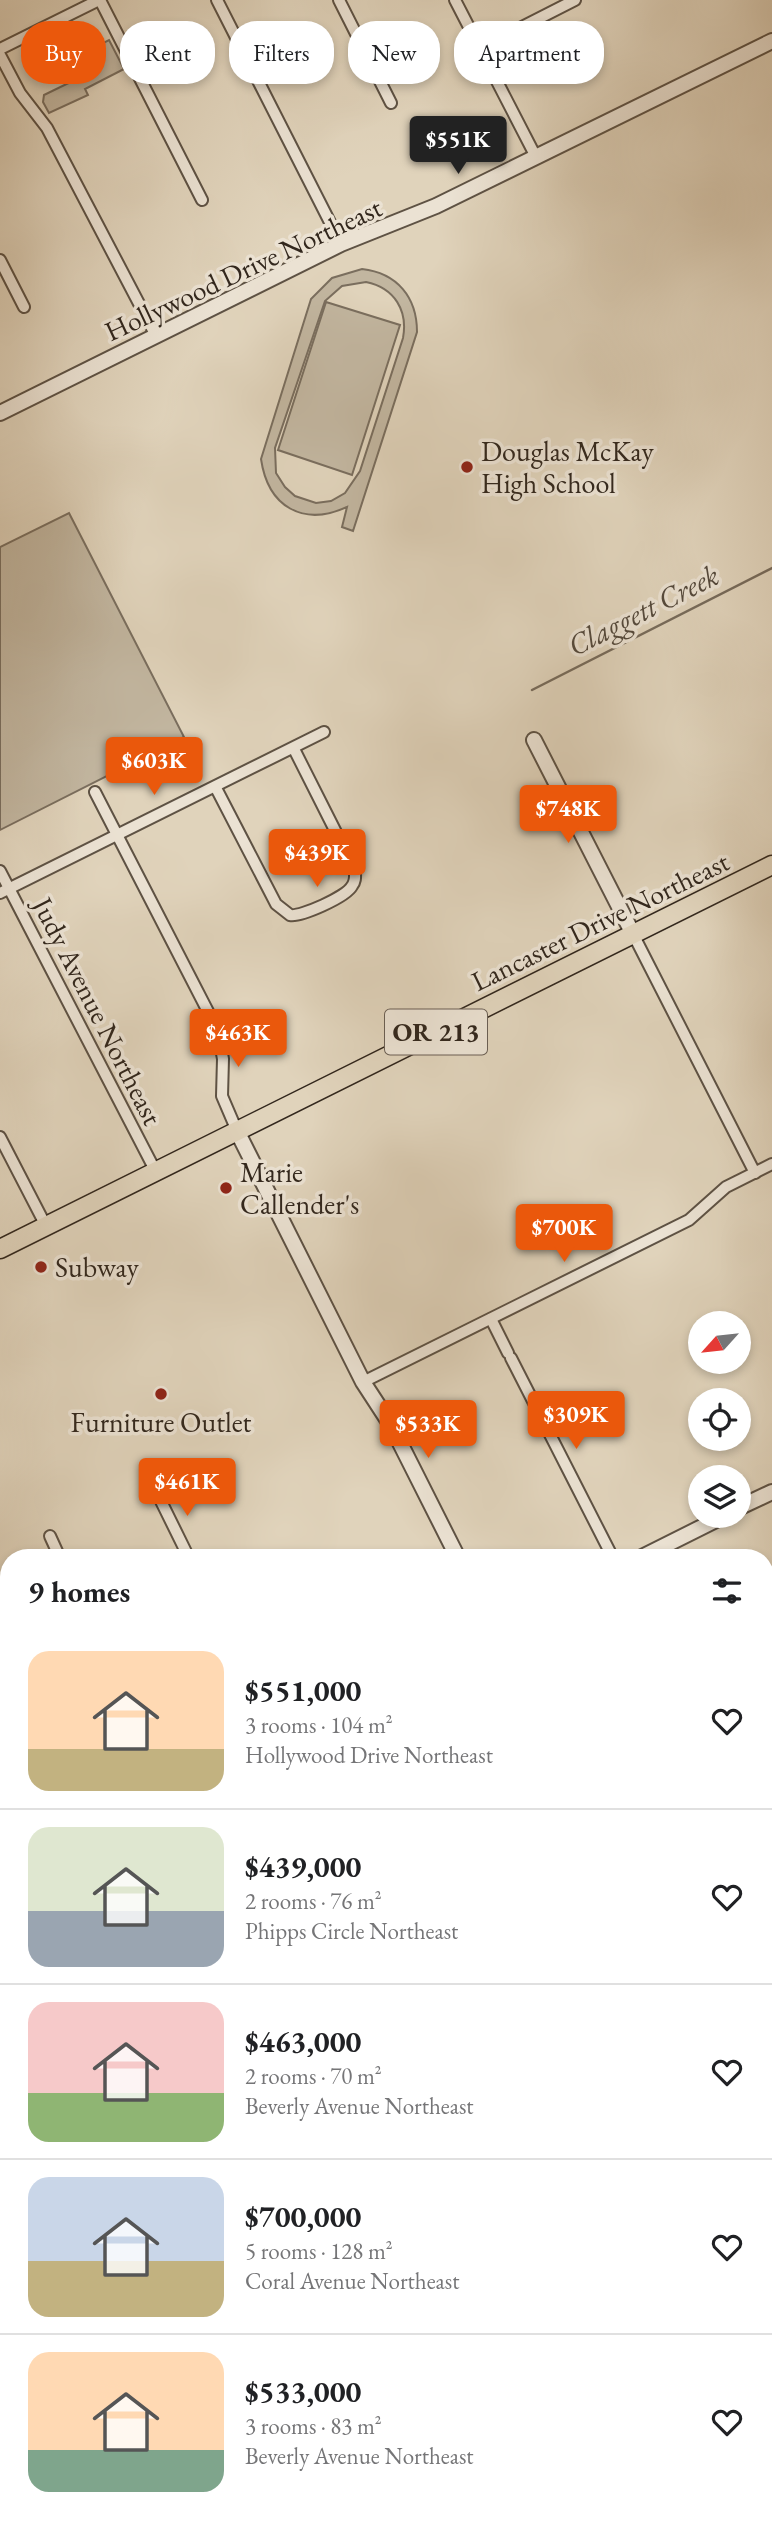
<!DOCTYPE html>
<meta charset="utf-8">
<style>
body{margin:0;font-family:"EB Garamond",serif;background:#f2f2f2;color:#202124;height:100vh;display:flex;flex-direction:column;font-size:26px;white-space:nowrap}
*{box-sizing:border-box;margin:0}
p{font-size:23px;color:#757577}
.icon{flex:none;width:38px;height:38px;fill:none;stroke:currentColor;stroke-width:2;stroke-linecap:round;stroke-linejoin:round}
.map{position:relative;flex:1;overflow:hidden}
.details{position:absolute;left:0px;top:1549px;width:774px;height:975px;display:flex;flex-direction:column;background:#fff;border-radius:28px 28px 0 0;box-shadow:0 4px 10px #0003}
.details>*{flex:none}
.top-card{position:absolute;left:21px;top:21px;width:732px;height:63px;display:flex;gap:14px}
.needle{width:46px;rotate:243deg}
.buttons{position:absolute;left:688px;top:1311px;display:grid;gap:14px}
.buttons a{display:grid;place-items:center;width:63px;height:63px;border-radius:50%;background:#fff;box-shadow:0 4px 10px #0003;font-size:35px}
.price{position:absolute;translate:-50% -60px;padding:0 16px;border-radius:7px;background:#ea580c;color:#fff;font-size:23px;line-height:46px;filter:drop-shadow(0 2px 4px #0008)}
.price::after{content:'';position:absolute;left:50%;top:42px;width:21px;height:16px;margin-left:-10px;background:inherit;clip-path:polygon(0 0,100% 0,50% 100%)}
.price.active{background:#222;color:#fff}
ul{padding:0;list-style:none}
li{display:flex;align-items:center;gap:21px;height:175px;padding:0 28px}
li+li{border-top:2px solid #e0e0e0}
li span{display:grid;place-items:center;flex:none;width:196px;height:140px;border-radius:21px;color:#555}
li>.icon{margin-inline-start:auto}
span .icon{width:84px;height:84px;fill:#fffc;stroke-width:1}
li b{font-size:30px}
h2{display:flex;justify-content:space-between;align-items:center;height:84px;padding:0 28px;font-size:30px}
.pill{padding:0 24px;border-radius:28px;background:#fff;box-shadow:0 4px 10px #0003;font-size:24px;line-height:63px}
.pill.active{background:#ea580c;color:#fff}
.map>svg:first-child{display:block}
</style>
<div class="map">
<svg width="772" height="2523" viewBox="0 0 772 2523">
<rect width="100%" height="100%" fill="#e0d3bb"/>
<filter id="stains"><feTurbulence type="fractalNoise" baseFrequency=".00286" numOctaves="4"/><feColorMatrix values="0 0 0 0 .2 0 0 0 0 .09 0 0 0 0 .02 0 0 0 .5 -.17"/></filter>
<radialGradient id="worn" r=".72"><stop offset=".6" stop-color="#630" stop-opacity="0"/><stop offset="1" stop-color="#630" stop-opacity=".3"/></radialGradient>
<!-- green -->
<g fill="#c2b6a0" stroke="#7a6e5e" stroke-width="2" fill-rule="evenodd">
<path d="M109,40L124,69L85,89L88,95L49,113L43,102L44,95L79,78L70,60Z"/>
<path d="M362,269C397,273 417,297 417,332L353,531L342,527L347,507C303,527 268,507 261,459L311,299L332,278ZM366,282C395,288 408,311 403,338L360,471L345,493L331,501L316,503L295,496L285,487L276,473L275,448L325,301L342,286Z"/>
<path d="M326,302L400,325L352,475L278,450Z"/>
<path d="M69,513L184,737L0,830V547Z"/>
<path d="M9,2130V2300L0,2304V2134Z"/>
<path d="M492,2515H646L648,2520L642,2523H496Z"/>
</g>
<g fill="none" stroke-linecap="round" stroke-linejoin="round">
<!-- stream -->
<path stroke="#776b5b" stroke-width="2.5" d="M532,690L772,568"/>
<!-- minor casing -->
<g stroke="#5e5244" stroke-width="14">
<g id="minor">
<path d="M100,0L202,200"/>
<path d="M217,0L341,244"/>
<path d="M339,0L391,103"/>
<path d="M455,0L536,157"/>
<path d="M481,48L575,0"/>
<path d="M0,49L99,0"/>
<path d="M0,55L20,93L47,128L156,336"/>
<path d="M0,260L24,307"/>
<path d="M216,788L276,904L290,915C301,917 346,897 352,886C356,881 355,876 355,870L294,749"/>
<path d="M95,792L218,1031L223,1059L222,1096L237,1131"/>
<path d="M0,871L156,1172"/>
<path d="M0,893L324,732"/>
<path d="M633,934L755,1173"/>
<path d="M0,1137L46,1226"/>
<path d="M491,1319L508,1353"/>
<path d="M511,1358L613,1558"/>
<path d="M363,1382L689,1220L726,1187L772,1164"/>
<path d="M157,1493L189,1558"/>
<path d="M50,1536L60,1558"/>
<path d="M765,2047L772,2044"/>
<path d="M765,2174L772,2189"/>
<path d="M765,2378L772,2393"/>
<path d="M0,2404L9,2399"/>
<path d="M219,2515L223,2523"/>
<path d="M370,2515L374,2523"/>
<path d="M72,2519L82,2515"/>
</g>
</g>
<!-- tertiary casing -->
<g stroke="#5e5244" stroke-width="18">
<g id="tertiary">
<path d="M0,413L341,244L436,206L772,41"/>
<path d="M534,740L633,934"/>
<path d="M237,1131L363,1382L391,1425L458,1558"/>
<path d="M738,1508L772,1492"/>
<path d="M640,1558L724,1516"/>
<path d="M0,1876L9,1871"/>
</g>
</g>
<!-- secondary casing -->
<g stroke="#32271d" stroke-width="19">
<g id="secondary">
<path d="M765,1738L772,1734"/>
<path d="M0,2127L9,2123"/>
</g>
</g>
<!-- primary casing -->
<g stroke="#32271d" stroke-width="21">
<path id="primary" d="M0,1249L772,865"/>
</g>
<!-- motorway casing -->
<g stroke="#32271d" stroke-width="23">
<g id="motorway">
<path d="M765,1656L772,1653"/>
<path d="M765,1697L772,1694"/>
<path d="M0,2046L9,2041"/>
<path d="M0,2087L9,2083"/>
</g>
</g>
<!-- minor -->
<use href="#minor" stroke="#ebe2d3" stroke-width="10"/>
<!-- tertiary -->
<use href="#tertiary" stroke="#ebe2d3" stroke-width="14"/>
<!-- secondary -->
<use href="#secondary" stroke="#ebe2d3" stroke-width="16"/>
<!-- primary -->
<use href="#primary" stroke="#e0d3bb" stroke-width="18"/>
<!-- motorway -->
<use href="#motorway" stroke="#e0d3bb" stroke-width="19"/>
</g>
<!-- markers -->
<g fill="#8f2418" stroke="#ebe2d3" stroke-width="2.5">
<circle cx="467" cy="467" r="7"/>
<circle cx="226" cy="1188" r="7"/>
<circle cx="41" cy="1267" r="7"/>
<circle cx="161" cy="1394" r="7"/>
</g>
<g text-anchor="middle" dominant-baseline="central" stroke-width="7" stroke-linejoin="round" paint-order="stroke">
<!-- shield labels -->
<rect fill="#ebe2d3" stroke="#6a5f54" stroke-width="2" x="385" y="1009.5" width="102" height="45" rx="5"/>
<g font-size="26" font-weight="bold" fill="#32271d">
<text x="436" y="1032">OR 213</text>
</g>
<!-- street labels -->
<g font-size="28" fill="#32271d" stroke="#ebe2d3">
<text transform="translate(243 269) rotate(-25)">Hollywood Drive Northeast</text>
<text transform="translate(600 921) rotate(-26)">Lancaster Drive Northeast</text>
<text transform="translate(98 1011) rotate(63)">Judy Avenue Northeast</text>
</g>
<!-- poi labels -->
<g font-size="28" fill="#32271d" stroke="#ebe2d3" text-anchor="start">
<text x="481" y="451">Douglas McKay<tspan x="481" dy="32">High School</tspan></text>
<text x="240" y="1172">Marie<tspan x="240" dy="32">Callender's</tspan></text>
<text x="55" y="1267">Subway</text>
<text x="161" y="1422" text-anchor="middle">Furniture Outlet</text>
</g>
<!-- water labels -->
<g font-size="30" font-style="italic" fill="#54493c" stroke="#ebe2d3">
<text transform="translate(643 610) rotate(-27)">Claggett Creek</text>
</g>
</g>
<rect width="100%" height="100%" filter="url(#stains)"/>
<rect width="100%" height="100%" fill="url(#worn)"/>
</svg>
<div class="buttons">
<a><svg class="needle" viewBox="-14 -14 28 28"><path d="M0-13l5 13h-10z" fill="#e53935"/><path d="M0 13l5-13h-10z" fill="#757577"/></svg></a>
<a><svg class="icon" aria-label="locate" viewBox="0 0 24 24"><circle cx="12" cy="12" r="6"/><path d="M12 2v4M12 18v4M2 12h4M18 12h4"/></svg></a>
<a><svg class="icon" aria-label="layers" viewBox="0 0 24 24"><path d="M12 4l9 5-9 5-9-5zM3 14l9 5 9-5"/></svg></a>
</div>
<b class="price active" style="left:458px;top:176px">$551K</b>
<b class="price" style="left:154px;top:797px">$603K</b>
<b class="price" style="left:568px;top:845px">$748K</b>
<b class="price" style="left:317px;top:889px">$439K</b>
<b class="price" style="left:238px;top:1069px">$463K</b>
<b class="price" style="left:564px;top:1264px">$700K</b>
<b class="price" style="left:576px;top:1451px">$309K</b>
<b class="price" style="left:428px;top:1460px">$533K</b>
<b class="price" style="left:187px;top:1518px">$461K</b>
<div class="top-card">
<a class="pill active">Buy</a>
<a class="pill">Rent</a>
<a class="pill">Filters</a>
<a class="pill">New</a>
<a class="pill">Apartment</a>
</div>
<section class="details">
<h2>9 homes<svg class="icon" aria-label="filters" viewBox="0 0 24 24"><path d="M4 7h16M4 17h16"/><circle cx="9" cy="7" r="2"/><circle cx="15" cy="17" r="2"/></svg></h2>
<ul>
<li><span style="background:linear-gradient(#ffd9b3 70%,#c2b280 0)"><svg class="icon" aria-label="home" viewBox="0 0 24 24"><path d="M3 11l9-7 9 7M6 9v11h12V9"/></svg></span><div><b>$551,000</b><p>3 rooms · 104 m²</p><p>Hollywood Drive Northeast</p></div><svg class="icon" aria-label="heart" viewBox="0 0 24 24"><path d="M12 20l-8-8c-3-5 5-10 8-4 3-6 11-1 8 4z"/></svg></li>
<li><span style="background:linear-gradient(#dfe7d0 60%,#9aa5b1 0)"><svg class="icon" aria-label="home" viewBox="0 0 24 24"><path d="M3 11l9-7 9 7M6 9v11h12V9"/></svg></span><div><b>$439,000</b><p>2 rooms · 76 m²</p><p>Phipps Circle Northeast</p></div><svg class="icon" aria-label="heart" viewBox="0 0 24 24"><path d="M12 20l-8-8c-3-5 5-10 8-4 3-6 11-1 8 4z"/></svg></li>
<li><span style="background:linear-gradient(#f6c9c9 65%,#8fb573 0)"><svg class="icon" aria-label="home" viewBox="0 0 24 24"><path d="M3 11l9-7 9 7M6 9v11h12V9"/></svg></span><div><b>$463,000</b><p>2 rooms · 70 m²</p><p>Beverly Avenue Northeast</p></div><svg class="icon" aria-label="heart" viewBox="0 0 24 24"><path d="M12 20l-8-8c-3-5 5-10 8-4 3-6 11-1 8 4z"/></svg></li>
<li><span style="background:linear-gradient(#c9d6e8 60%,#c2b280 0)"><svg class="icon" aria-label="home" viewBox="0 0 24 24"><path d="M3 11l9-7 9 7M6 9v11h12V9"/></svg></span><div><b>$700,000</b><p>5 rooms · 128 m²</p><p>Coral Avenue Northeast</p></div><svg class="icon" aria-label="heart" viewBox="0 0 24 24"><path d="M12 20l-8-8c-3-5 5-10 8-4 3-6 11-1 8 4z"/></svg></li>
<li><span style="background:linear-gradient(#ffd9b3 70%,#7fa58c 0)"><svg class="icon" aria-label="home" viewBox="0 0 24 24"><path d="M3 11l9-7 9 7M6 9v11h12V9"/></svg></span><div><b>$533,000</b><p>3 rooms · 83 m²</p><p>Beverly Avenue Northeast</p></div><svg class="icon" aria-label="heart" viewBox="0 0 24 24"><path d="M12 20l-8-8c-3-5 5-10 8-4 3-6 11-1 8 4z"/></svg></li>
</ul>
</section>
</div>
